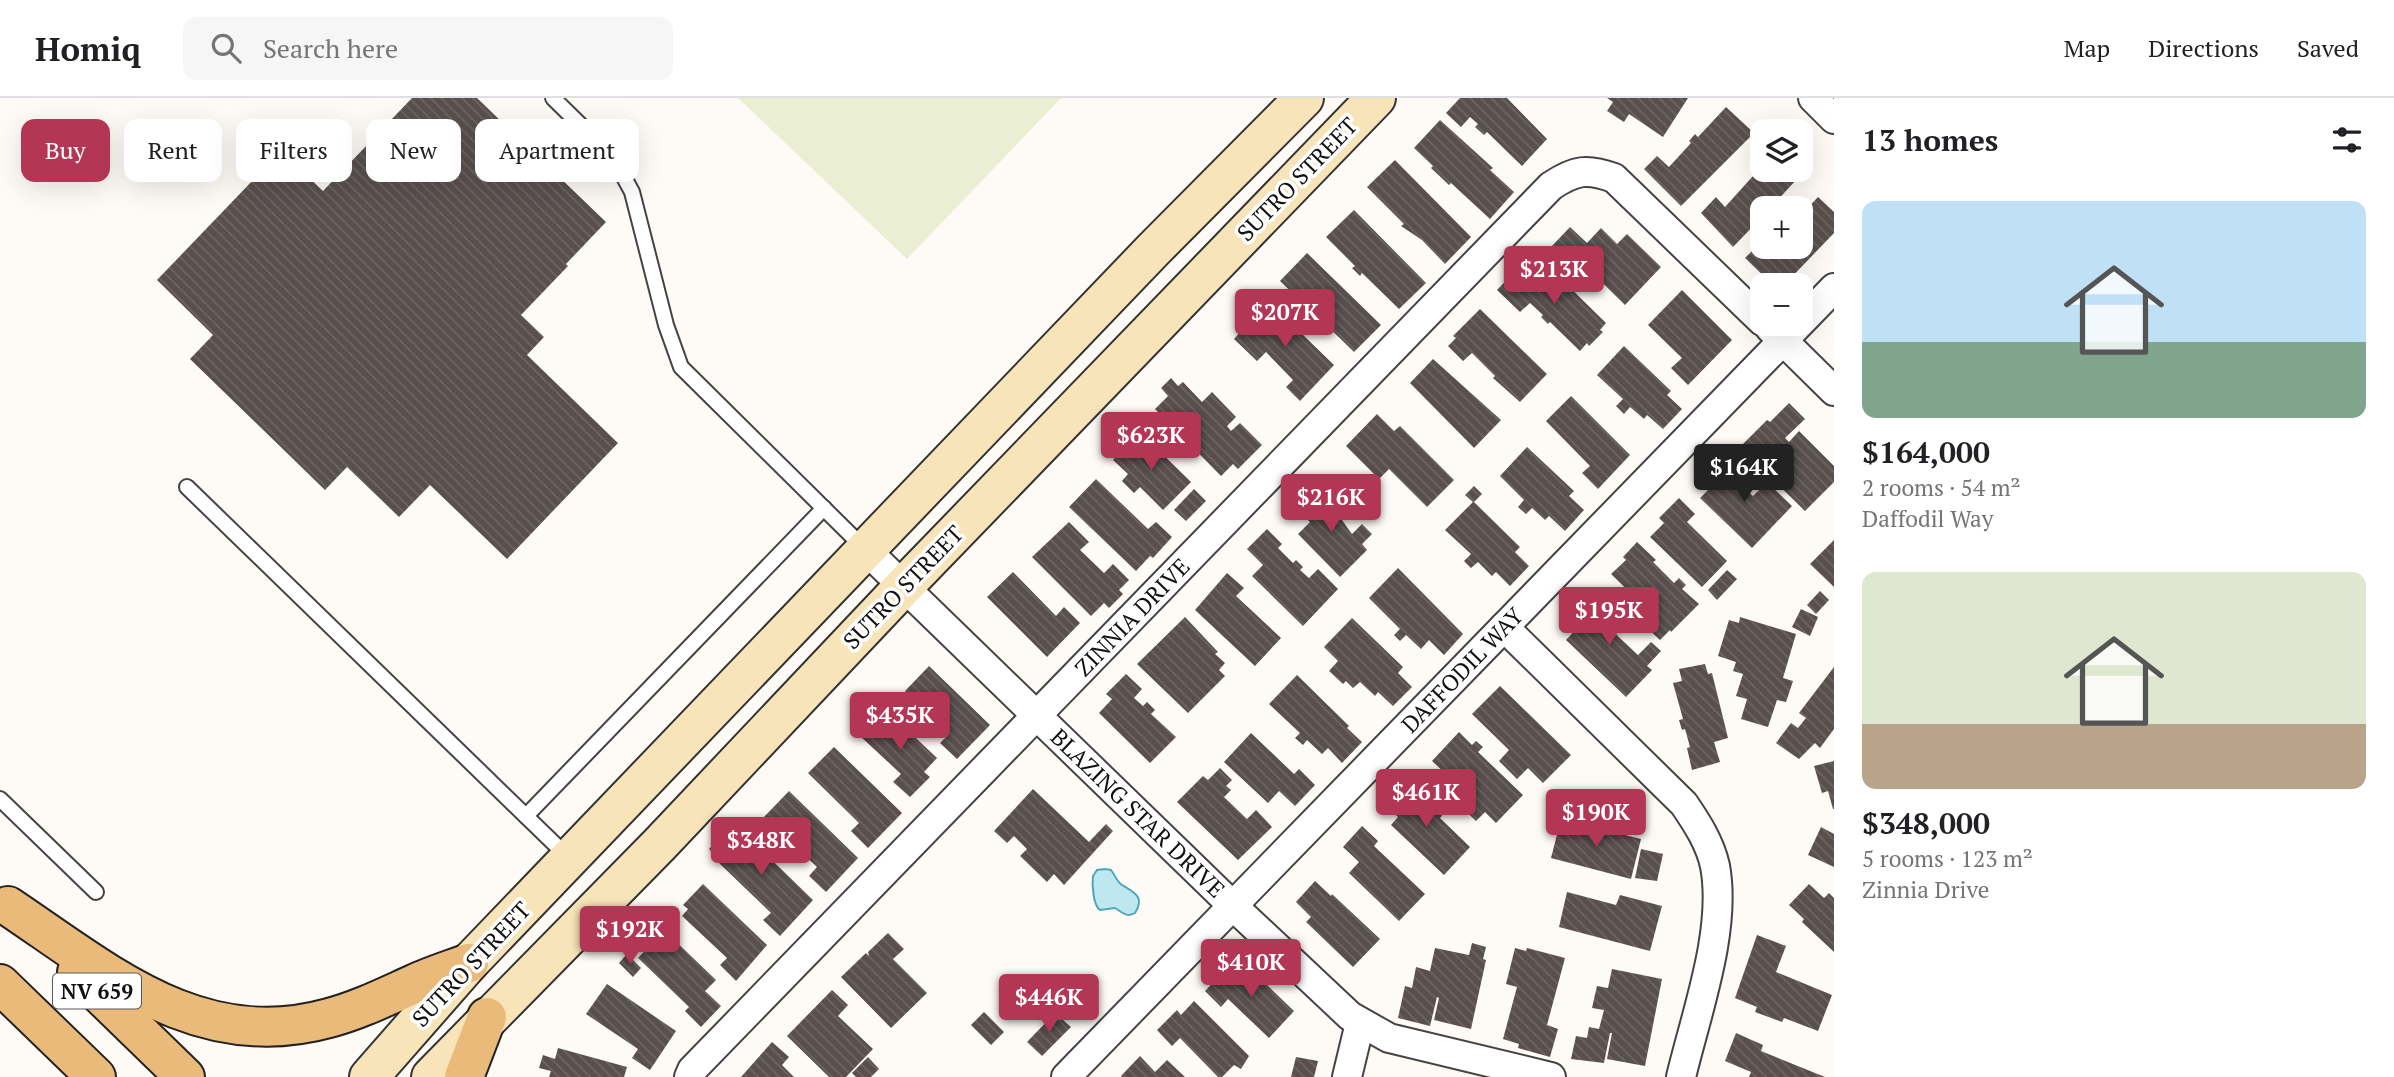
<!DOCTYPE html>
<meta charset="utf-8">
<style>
body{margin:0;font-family:"PT Serif",serif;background:#f6f6f6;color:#202124;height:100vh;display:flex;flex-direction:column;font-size:26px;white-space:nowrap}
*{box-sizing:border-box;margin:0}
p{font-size:23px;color:#757577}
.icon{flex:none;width:38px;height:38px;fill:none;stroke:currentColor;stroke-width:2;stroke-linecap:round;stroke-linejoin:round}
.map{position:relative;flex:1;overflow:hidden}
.details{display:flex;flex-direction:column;background:#fff;width:560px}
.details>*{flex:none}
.top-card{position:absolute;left:21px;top:21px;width:665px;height:63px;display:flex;gap:14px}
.fabs{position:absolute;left:1750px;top:21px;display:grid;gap:14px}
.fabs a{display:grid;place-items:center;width:63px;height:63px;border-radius:14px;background:#fff;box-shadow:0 7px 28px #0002;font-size:35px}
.price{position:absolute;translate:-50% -60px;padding:0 16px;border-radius:7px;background:#b33754;color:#fff;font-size:23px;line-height:46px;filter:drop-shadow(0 2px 4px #0008)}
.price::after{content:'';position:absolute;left:50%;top:42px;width:21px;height:16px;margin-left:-10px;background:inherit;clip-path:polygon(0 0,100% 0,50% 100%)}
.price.active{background:#222;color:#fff}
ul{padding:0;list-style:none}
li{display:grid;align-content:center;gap:14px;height:371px;padding:0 28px}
li span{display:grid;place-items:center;height:217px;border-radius:14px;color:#555}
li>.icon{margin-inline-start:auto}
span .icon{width:126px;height:126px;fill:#fffc;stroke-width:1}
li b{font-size:30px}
h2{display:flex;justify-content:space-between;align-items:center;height:84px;padding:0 28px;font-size:30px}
.chip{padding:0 24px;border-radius:14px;background:#fff;box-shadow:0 7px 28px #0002;font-size:24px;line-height:63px}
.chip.active{background:#b33754;color:#fff}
header{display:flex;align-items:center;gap:42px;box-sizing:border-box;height:98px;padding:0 35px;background:#fff;border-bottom:2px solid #e0e0e0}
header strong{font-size:33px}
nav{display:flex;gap:38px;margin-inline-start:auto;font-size:24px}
.search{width:490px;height:63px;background:#f6f6f6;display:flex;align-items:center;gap:18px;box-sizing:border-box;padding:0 24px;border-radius:14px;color:#757577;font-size:26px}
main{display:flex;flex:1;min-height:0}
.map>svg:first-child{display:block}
</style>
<header>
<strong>Homiq</strong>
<div class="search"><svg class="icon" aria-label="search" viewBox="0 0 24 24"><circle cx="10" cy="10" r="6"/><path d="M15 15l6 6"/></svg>Search here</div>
<nav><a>Map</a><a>Directions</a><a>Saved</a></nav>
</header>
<main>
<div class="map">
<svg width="1834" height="979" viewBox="0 0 1834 979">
<defs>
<pattern id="building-back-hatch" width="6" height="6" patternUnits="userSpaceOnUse" patternTransform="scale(1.75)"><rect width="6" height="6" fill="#59504e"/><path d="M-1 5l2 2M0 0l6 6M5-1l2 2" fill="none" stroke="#6c6563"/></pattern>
</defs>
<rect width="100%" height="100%" fill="#fefbf6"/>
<!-- pitch -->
<path fill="#eaeed3" d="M738,0H1061L907,161Z"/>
<!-- water -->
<path fill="#bfe7f0" stroke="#4ea7c0" stroke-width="2" d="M1105,771L1111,772C1115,777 1117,784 1122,787C1135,795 1145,799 1135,815C1126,820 1122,814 1115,810L1100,812C1093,807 1092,787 1093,778L1097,772Z"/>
<!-- building -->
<g fill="url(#building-back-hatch)">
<path d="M412,0H477L606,124L566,166L568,168L521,217L544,239L527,257L618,345L507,461L430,387L399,419L347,369L325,392L190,261L213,237L157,182L281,53L323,93Z"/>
<path d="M1460,0H1507L1547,41L1522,68L1487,34L1484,37L1475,29L1478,26L1470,19L1461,29L1446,15Z"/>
<path d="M1607,0H1688L1663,39L1629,16L1624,24L1607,13L1613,4Z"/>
<path d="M1726,9L1754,35L1681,108L1644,71L1657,58L1669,69L1691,45L1689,43L1695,36L1698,39Z"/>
<path d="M1440,22L1493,70L1490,72L1514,94L1490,121L1451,85L1449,87L1431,70L1433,68L1414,50Z"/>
<path d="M1395,62L1471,139L1445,166L1422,142L1401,128L1404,126L1367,89Z"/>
<path d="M1762,68V72H1790L1798,80L1770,110H1762V119L1733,149L1701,115L1716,99L1725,109Z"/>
<path d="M1818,99L1834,114V135L1784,187H1773L1745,160L1761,144L1762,149L1768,152L1770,149H1801V117Z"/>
<path d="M1354,112L1426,185L1399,211L1362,175L1360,178L1352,170L1355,168L1326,139Z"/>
<path d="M1570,129L1587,145L1601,130L1617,146L1627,136L1661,169L1625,207L1574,157L1566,165L1550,150Z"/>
<path d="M1307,155L1381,227L1354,254L1317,218L1314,220L1306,212L1308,210L1280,183Z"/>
<path d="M1522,166L1544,187L1556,176L1606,225L1600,232L1603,234L1589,248L1587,245L1580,253L1550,224L1548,226L1541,219L1543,217L1530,205L1520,214L1497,192Z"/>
<path d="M1682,192L1732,242L1688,287L1671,270L1682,260L1648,227Z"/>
<path d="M1268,203L1334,267L1300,303L1286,289L1293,282L1266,254L1257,263L1234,241Z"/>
<path d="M1480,211L1547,276L1520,304L1493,280L1495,278L1472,255L1463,263L1448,248L1456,240L1453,238Z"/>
<path d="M1624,248L1671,293L1667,297L1682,311L1663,331L1647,317L1644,321L1630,309L1624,316L1616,308L1623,301L1597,277Z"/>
<path d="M1433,261L1501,322L1474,350L1410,285Z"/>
<path d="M1171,280L1178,288L1183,284L1202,304L1212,294L1236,319L1227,328L1231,333L1240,325L1262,347L1238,371L1233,366L1221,378L1155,311L1168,298L1161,290Z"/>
<path d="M1571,298L1630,357L1598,391L1582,375L1590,368L1546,323Z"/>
<path d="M1789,305L1805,321L1785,340L1789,344L1799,333L1834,368V384L1805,413L1740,349L1767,322L1770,324Z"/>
<path d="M1377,316L1394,333L1400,328L1454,382L1427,409L1389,371L1379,381L1346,348Z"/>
<path d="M1140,334L1191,384L1163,412L1140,389L1134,395L1122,383L1128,376L1113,362Z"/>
<path d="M1527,349L1574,393L1569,398L1584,412L1565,433L1549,418L1545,422L1532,410L1526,416L1518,409L1524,402L1500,378Z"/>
<path d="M1728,360L1745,375L1737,383L1753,398L1767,384L1792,408L1752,450L1700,400L1714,386L1709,380Z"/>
<path d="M1096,381L1148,431L1156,424L1172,439L1153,460L1150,458L1136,473L1069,409Z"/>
<path d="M1474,388L1482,396L1474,404L1520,449L1515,454L1529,468L1510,488L1496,474L1492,478L1478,464L1471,470L1464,463L1471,456L1445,432L1473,404L1465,397Z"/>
<path d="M1314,389L1330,405L1326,409L1337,420L1339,418L1352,436L1362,426L1372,436L1362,446L1367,452L1340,479L1298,436L1310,424L1294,408Z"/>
<path d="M1194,391L1206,403L1186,423L1174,412Z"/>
<path d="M1679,400L1695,416L1687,424L1727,463L1702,489L1650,439L1664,425L1659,420Z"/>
<path d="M1069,424L1089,444L1080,452L1104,475L1113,466L1129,482L1119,492L1123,496L1109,510L1104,505L1091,518L1032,459Z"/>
<path d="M1267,431L1282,446L1278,450L1293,465L1296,462L1303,469L1300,472L1309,480L1318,471L1338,491L1303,528L1252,478L1263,467L1247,451Z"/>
<path d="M1834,442V489L1810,466Z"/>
<path d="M1637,444L1656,462L1653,464L1674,485L1679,480L1686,487L1682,491L1699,506L1671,534L1670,532L1660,542L1649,532L1658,522L1611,476L1626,462L1623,459Z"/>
<path d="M1398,470L1463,536L1444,557L1429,542L1421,551L1406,537L1400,543L1394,537L1400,531L1369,500Z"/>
<path d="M1727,472L1737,481L1717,502L1708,492Z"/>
<path d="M1013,474L1056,518L1064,509L1080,525L1047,559L987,499Z"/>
<path d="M1227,475L1244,490L1236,498L1281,540L1255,568L1195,512Z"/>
<path d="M1820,493L1829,502L1816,516L1807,507Z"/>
<path d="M1594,495L1619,518L1608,529L1638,557L1651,544L1661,553L1647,568L1652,572L1626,599L1566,542L1580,527L1571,519Z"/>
<path d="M1801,511L1818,519L1810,538L1792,529Z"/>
<path d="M1185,519L1218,554L1215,556L1225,565L1219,572L1225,578L1188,615L1137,566Z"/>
<path d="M1740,519L1796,536L1783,580L1793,583L1786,604L1777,602L1768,629L1741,621L1747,601L1736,598L1743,576L1733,573L1736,564L1718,558L1729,522L1739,525Z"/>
<path d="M1352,520L1403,569L1398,575L1412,589L1393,608L1378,594L1375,598L1360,584L1353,590L1346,583L1343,586L1329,573L1338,563L1324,549Z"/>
<path d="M1705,566L1708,576L1712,575L1728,640L1714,644L1720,664L1692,672L1687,650L1690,649L1685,631L1682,632L1679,622L1683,621L1673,585L1682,583L1679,571Z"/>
<path d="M929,568L990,627L957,661L940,645L949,636L905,593Z"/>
<path d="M1834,569V631L1820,650L1815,645L1799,661L1776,645L1791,625L1798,630L1806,620L1799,615Z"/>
<path d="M1126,576L1142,591L1134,600L1143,608L1147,604L1155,612L1151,616L1176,639L1150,665L1099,615L1112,601L1106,596Z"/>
<path d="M1297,577L1349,628L1347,630L1362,644L1342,665L1328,650L1322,656L1307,642L1303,647L1295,640L1300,635L1269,606Z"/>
<path d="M1500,588L1571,657L1543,685L1528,670L1517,681L1499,663L1509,652L1472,616Z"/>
<path d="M885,611L937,660L924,674L930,679L910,699L893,684L901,676L860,638Z"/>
<path d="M1459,634L1472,647L1476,643L1483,649L1478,654L1523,697L1496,725L1485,714L1476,723L1439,687L1448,678L1432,663Z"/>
<path d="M1251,635L1294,676L1299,671L1315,687L1295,708L1279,693L1268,705L1224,664Z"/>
<path d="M834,649L902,715L868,750L851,733L859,725L808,675Z"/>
<path d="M1834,663V711H1833L1828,693L1822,695L1814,668Z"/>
<path d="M1220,670L1232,682L1226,688L1231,692L1224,699L1247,721L1256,712L1272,729L1238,762L1177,704L1203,678L1208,682Z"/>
<path d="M1403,685L1433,713L1438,707L1445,714L1440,720L1470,749L1444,777L1391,727L1398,719L1384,705Z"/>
<path d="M1033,691L1089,744L1106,726L1113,733L1064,787L1054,776L1047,784L1020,758L1027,751L1014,738L1007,745L994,733Z"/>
<path d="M789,693L858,760L826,794L809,778L817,769L764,719Z"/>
<path d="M738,721L750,732L746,737L813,802L780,838L763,822L771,815L718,764L720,762L709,751Z"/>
<path d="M1561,721L1641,741L1631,781L1551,760Z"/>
<path d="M1362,728L1378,743L1374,748L1425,796L1399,823L1349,775L1359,764L1343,749Z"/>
<path d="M1821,729L1834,736V769L1808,757Z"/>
<path d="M1641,751L1663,756L1657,783L1635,780Z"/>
<path d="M1315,783L1331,798L1332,796L1380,841L1353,869L1306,824L1311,819L1296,804Z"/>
<path d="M703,786L767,847L736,883L720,867L727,860L682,818L688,811L683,807Z"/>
<path d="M1809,786L1824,800L1829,795L1834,800V854L1802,824L1804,821L1789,807Z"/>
<path d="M1567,794L1616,807L1620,797L1662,808L1650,853L1559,829Z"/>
<path d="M664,832L716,882L705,893L721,908L701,929L685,913L689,909L638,860Z"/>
<path d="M888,835L904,851L893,861L927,895L891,930L841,879L866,855L869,858L868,854Z"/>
<path d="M1757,837L1786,848L1776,874L1832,897L1818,933L1784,920L1782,924L1755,914L1757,909L1735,900Z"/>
<path d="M1472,845L1486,849L1483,861L1486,862L1471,931L1434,922L1439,900L1437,899L1430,928L1398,920L1405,888L1412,890L1416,869L1430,873L1435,850L1469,857Z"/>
<path d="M1515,850L1526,853L1527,850L1565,860L1547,927L1558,931L1550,959L1518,950L1519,946L1503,941L1517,889L1506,886Z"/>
<path d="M627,856L641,870L633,879L619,865Z"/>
<path d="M1243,864L1294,913L1269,940L1228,901L1221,909L1205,893L1225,872L1230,877Z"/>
<path d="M1612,871L1662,881L1645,968L1607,961L1612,935H1610L1604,965L1571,961L1576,938L1587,940L1589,929L1599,931L1604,912L1592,910L1597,888L1608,890Z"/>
<path d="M607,886L676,933L650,972L632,960L638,951L586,916Z"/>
<path d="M832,892L848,907L838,918L873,951L846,979H829L787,938Z"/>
<path d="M1194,903L1249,958L1241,971L1234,967L1222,979H1218L1180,940L1172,948L1157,932L1177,912L1181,917Z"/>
<path d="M984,914L1004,934L991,947L971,927Z"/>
<path d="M1055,915L1071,929L1042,958L1027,944Z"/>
<path d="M1736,935L1763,947L1761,953L1825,979H1749L1751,974L1725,963Z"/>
<path d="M772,944L789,959L782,967L794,979H741Z"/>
<path d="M558,950L627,969L624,979H549L551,973L539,970L543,957L555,961Z"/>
<path d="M1140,958L1155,974L1167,962L1185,979H1122L1121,978Z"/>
<path d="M868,959L879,971L871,979H856L852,975Z"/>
<path d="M1296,959L1318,963L1314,979H1291Z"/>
</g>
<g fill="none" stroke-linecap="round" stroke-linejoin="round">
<!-- lane casing -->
<g stroke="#444" stroke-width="18">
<g id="lane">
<path d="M553,0L613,59L632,94L666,227L681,269L866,452"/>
<path d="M187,389L569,760"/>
<path d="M0,701L96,794"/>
<path d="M526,718L824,410"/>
</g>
</g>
<!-- street casing -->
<g stroke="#444" stroke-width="32">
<g id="street">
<path d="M1813,0L1834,21"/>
<path d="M1801,224L1834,190"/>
<path d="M1770,230L1834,293"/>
<path d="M866,452L1233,808L1350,918L1389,940L1551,979"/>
<path d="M1504,529L1684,706C1697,725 1710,745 1715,768C1727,832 1696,916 1681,979"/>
<path d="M689,979L692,972L1551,88C1575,72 1587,70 1614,80L1762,223"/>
<path d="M1066,979L1799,226"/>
<path d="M1347,979L1360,925"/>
</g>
</g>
<!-- secondary casing -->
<g stroke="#333" stroke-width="42">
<g id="secondary">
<path d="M369,979L469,865L1153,152L1304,0"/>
<path d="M431,979L660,746L903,489L1376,0"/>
</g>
</g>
<!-- primary casing -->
<g stroke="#222" stroke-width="42">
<g id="primary">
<path d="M8,808C108,875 200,956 329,920C359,912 385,899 414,886C431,878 450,872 469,865"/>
<path d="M77,874L185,979"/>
<path d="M0,886L96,979"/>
<path d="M464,979L487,919"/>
</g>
</g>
<!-- lane -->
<use href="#lane" stroke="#fff" stroke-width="14"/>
<!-- street -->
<use href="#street" stroke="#fff" stroke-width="28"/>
<!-- secondary -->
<use href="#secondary" stroke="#f7e4b8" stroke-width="38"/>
<!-- primary -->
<use href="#primary" stroke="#eaba7a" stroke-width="38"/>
</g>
<g text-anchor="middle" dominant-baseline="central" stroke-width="7" stroke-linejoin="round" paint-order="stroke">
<!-- shield labels -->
<rect fill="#fff" stroke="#585858" stroke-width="2" x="53" y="875.5" width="88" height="35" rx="5"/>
<g font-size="21" font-weight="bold" fill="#111">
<text x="97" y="893">NV 659</text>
</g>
<!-- street labels -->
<g font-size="23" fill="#111" stroke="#fff">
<text transform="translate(1297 81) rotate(-46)">SUTRO STREET</text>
<text transform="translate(903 489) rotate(-46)">SUTRO STREET</text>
<text transform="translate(1132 519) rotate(-46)">ZINNIA DRIVE</text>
<text transform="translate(1462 572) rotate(-46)">DAFFODIL WAY</text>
<text transform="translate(1138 715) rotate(44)">BLAZING STAR DRIVE</text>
<text transform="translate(471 866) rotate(-47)">SUTRO STREET</text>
</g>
</g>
</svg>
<div class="fabs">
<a><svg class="icon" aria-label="layers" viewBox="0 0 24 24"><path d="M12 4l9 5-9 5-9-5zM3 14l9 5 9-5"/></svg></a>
<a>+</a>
<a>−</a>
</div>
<b class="price" style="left:1554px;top:208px">$213K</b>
<b class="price" style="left:1285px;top:251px">$207K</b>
<b class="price" style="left:1151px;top:374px">$623K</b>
<b class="price active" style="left:1744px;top:406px">$164K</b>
<b class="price" style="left:1331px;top:436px">$216K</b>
<b class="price" style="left:1609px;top:549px">$195K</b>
<b class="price" style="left:900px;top:654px">$435K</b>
<b class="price" style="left:1426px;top:731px">$461K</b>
<b class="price" style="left:1596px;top:751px">$190K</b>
<b class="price" style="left:761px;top:779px">$348K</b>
<b class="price" style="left:630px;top:868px">$192K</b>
<b class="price" style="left:1251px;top:901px">$410K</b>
<b class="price" style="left:1049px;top:936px">$446K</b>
<div class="top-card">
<a class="chip active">Buy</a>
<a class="chip">Rent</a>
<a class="chip">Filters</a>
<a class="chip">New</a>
<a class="chip">Apartment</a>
</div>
</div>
<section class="details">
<h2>13 homes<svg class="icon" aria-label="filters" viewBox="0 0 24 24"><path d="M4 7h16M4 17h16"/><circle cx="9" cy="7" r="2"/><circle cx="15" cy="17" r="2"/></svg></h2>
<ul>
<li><span style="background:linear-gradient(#bfe0f5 65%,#7fa58c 0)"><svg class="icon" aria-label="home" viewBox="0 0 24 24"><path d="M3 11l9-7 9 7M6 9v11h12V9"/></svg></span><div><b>$164,000</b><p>2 rooms · 54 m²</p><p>Daffodil Way</p></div></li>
<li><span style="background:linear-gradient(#dfe7d0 70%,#b9a48a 0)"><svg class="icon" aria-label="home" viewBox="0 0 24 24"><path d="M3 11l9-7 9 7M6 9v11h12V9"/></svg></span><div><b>$348,000</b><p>5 rooms · 123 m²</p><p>Zinnia Drive</p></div></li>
</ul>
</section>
</main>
